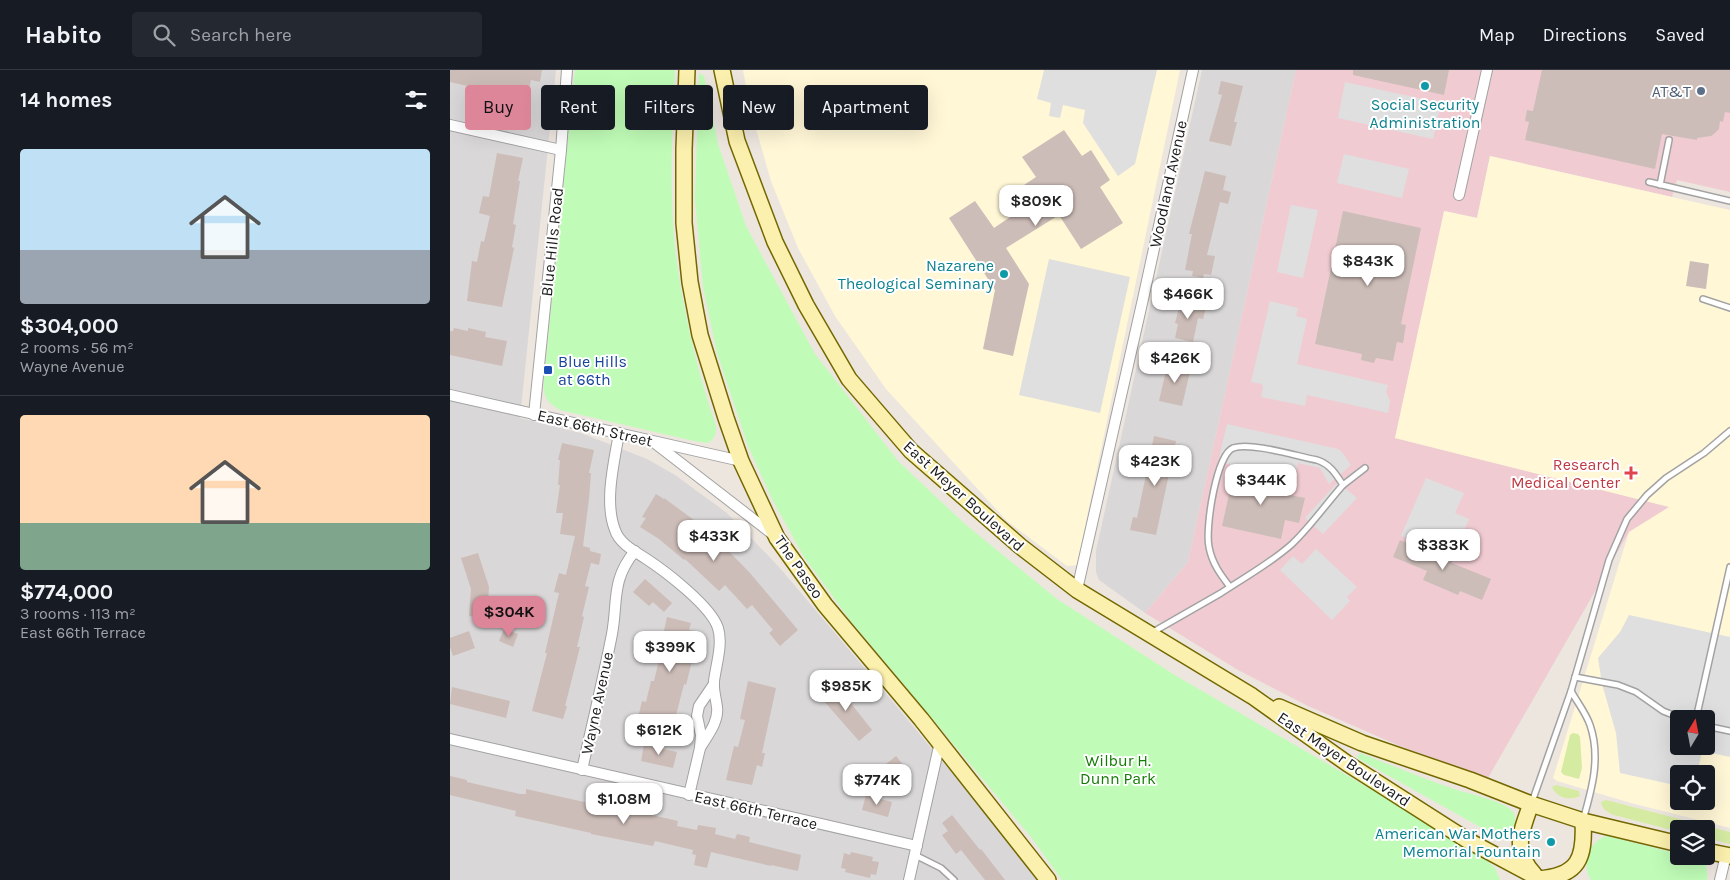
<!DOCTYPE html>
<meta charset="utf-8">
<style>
body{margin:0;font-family:Karla,sans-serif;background:#242831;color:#f1f3f6;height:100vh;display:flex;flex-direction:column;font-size:19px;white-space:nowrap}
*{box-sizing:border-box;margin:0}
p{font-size:16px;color:#9ea1a6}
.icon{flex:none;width:28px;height:28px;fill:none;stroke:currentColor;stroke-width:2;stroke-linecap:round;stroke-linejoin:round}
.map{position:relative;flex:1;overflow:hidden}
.sheet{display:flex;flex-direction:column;background:#171b24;width:450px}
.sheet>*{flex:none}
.top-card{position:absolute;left:15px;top:15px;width:475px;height:45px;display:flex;gap:10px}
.needle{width:32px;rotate:10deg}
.buttons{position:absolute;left:1220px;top:640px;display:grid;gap:10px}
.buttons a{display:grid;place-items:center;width:45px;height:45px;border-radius:5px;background:#171b24;box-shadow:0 5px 20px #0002;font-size:25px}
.price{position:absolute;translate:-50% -42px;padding:0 11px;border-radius:10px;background:#fff;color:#222;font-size:16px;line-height:32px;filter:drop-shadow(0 1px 2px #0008)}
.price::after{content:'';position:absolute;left:50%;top:30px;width:15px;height:11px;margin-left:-8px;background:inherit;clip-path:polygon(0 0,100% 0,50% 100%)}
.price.current{background:#dd8699;color:#111}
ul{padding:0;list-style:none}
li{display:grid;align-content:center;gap:10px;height:265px;padding:0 20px}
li+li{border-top:1px solid #363941}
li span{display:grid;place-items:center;height:155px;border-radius:5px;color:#555}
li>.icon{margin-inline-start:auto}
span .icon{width:90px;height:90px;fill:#fffc;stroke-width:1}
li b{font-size:21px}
h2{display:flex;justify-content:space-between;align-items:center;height:60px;padding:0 20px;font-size:21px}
.tag{padding:0 18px;border-radius:5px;background:#171b24;box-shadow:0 5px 20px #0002;font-size:18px;line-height:45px}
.tag.current{background:#dd8699;color:#111}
header{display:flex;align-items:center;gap:30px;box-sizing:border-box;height:70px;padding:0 25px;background:#171b24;border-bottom:1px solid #363941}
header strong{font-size:24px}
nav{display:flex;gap:28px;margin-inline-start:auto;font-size:18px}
.search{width:350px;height:45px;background:#242831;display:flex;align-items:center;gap:12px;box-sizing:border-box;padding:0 18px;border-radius:5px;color:#9ea1a6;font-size:19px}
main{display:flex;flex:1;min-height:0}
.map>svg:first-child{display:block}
</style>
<header>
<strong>Habito</strong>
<div class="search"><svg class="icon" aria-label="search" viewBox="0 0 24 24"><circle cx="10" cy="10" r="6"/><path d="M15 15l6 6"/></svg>Search here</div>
<nav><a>Map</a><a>Directions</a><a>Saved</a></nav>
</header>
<main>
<section class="sheet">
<h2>14 homes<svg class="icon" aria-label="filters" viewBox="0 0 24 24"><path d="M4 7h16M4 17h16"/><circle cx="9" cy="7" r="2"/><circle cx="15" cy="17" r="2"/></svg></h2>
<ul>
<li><span style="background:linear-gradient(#bfe0f5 65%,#9aa5b1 0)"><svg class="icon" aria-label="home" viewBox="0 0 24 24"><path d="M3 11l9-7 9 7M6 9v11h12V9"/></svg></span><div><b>$304,000</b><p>2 rooms · 56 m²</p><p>Wayne Avenue</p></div></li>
<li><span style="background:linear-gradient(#ffd9b3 70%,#7fa58c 0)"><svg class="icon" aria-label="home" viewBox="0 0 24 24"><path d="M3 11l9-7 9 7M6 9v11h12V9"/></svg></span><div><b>$774,000</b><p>3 rooms · 113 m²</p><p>East 66th Terrace</p></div></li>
</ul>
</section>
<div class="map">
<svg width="1280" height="810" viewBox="0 0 1280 810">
<rect width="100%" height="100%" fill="#ede6df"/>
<!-- residential -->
<g fill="#d9d7d8">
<path d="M0,0H106L70,348L131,363L197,389L225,405L277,443L329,497L418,602L565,779L589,810H0Z"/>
<path d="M752,0H846L738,492L695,543L649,510L646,502V481Z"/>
</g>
<!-- commercial -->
<path fill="#f0ccd2" d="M846,0H1280V122L1227,110L1222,127L1040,86L1027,148L995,141L945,368L1220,437L1179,462L1038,708L950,676L858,636L788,600L695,543L738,492Z"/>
<!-- education -->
<g fill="#fff7d6" fill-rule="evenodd">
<path d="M293,0H730L627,495L617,496L557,451L436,319L385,246L348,178L321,111L300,38Z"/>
<path d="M1040,86L1280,140V758L1181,733L1107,711L1103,708L1179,462L1219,437L945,368L994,141L1027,148ZM1229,649H1256V676H1229ZM1229,704H1256V731H1229Z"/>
</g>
<!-- grass -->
<g fill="#d5eba1">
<path d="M1123,663L1128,664L1130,667L1132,698L1129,709L1114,705L1111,702L1120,665Z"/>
<path d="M1106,715L1129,721L1130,726C1119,731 1107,728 1102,717Z"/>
<path d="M1156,730L1280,762V774L1256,768V759H1229V762L1164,745C1158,743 1152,739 1151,732Z"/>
</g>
<!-- park -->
<g fill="#c0fcb7">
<path d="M125,0H225C222,66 218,135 228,201C236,254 249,306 266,356C266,365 265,368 258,373L244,371L110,340C91,330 93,319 95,300Z"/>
<path d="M249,3L254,6L268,74L296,156L365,284L449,392L515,454L607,529L723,604L1027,781L1045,798L1050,810H612L581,767L400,550L354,487L323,431L298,376L267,283L253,217L245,129Z"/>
<path d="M910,683C942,696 975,709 1007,720C1020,724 1052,731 1061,740C1065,743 1066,749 1065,754C1064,769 1050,767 1039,762L907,688Z"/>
<path d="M1157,766L1229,784V786C1247,786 1260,788 1257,810H1141C1131,795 1139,770 1157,766Z"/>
</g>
<!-- parking -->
<g fill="#dfdfdf" fill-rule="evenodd">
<path d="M594,0H707L685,94L668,106L633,53L635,40L613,35L610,48L599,46L601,33L587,29Z"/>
<path d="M895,12L991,33L983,69L888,48Z"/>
<path d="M894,84L959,99L952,128L887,113Z"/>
<path d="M841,135L868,140L853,208L827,202Z"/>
<path d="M599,189L680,207L650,343L569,325Z"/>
<path d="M820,231L848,238L846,246L857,249L847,294L938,315L936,322L940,331L938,343L857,325L855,336L811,327L813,318L812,314L801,312Z"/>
<path d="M777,354L888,379L892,382L901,395L879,414L870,398L848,393L844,408L768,392Z"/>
<path d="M976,408L1014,423L1005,443L1019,449L1004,484L984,475L982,480L951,466Z"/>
<path d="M888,412L907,428L873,464L855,448Z"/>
<path d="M866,479L907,517L897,527L900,531L882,550L830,500L843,486L852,494Z"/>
<path d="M1179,545L1280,567V687L1252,681L1247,704H1229V716L1170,703L1166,663L1152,614L1148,588L1170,562ZM1229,649H1256V676H1229Z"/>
</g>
<!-- building -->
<g fill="#cdbdb8">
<path d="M0,0H92L90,12L81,10L78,23L46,16L45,22L0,12Z"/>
<path d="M903,0H999L994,25L903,5Z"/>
<path d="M1092,0H1280V43L1275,42L1273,52L1270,51L1269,59L1265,63L1261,66L1247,68V70L1212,64L1205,99L1075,70L1079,52L1075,51L1077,40L1083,41Z"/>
<path d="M771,11L793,16L784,52H787L781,76L759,71L772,25L768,24Z"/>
<path d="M614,60L632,86L641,80L660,110L650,117L673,153L631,179L609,145L556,178L579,214L563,286L533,279L545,220L499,148L525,131L544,158L581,133L571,117L586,107L572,87Z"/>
<path d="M47,83L73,88L68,111H70L63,154L66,155L62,177L64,178L52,237L17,231L22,191L27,192L31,171L34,172L40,146L29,143L33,126L39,127Z"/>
<path d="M755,101L776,106L773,120L781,122L778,134L770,132L757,185L765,186L761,205L754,204L753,208L742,206L743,201L735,200L742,164H739Z"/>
<path d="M893,141L971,158L951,254L956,255L953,273L947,272L943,291L926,288L924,293L911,290L912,284L865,274Z"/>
<path d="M1240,191L1259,194L1256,219L1236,216Z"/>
<path d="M731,231L756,237L753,249L748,248L743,272L725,268L728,254L725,253Z"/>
<path d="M4,258L18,261V258L36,262L35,267L57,271L52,296L0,285V261H3Z"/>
<path d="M718,292L741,297L732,336L709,331Z"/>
<path d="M704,366L726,371L706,465L680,460L683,447L687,448Z"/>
<path d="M112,373L144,380L139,403H141L139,429L133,476L140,478V481L151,484L149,495L141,493L135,516L139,517L132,546L134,547L127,577H130L115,636H117L113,649L82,641L97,583H95L109,523L104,522L109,503L116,505L125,466L110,464L113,443H106L110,415H108L110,390H108Z"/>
<path d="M784,402L842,415L840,425L855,428L849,453L835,450L831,469L772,456Z"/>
<path d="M206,424L214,429V428L248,453L253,456V455L300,503L348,560L330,576L319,563L323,560L302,535L297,539L275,515L269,521L235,489L234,490L209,469L190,457L196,448L192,447Z"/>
<path d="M950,470L983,484L984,479L1004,488L1002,493L1041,509L1032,530L1010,521L1008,525L973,510L977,501L943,487Z"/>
<path d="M28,483L39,517L37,548L19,546L21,519L11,488Z"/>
<path d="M195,509L222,533L214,542L203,532L199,536L183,522Z"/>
<path d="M217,547L241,553L239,560L245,561L241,578L245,579L236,615L234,614L224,653L208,649L207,652L188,648L192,631L196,632L201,611H204L215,565H213Z"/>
<path d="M54,559L68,564L63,577L49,571Z"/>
<path d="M19,561L25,578L3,586L0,577V568Z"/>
<path d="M298,611L326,618L312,683H315L312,697L307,695L302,715L276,710L284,676L288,677L295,650L290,649Z"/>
<path d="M382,615L386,619L388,617L422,660L409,671L373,630L375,628L372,624Z"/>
<path d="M2,617L60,631L56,648L0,634Z"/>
<path d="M194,675L227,682L223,698L191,691Z"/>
<path d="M446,686L458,701L432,722L420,707Z"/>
<path d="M0,706L17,710V712L70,724H76V719L170,740L171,739L193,743L228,751L227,756L247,760L248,755L266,758L265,764L285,769L287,764L300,767L299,772L351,785L348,801L321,795V796L261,782L257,798L244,795L246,785L242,784L243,780L205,771L203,776L141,764V763L65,746L66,741L0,725Z"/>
<path d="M416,725L442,732L438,747L412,740Z"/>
<path d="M502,745L530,780L531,779L555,810H535L511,780L506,784L492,765L498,761L492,753Z"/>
<path d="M401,782L423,787L422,791L429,792L426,805L421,804L420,808L395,802L396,799L391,798L394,783L400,785Z"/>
</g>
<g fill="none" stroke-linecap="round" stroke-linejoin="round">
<!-- service casing -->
<g stroke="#a2a2a2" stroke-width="8">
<g id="service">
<path d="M1199,112L1280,131"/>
<path d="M1210,115L1219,70"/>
<path d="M1253,229L1280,238"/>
<path d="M893,415L915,398"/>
<path d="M703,562L771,523C795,507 821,493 842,474C861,456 876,434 893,415C886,404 880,394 867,390C846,386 802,372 783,378C766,385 755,459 759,477C762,493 770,504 780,517"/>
<path d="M1125,607L1168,615L1186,622L1213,641L1233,649"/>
<path d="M1121,621L1159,490L1177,449L1197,425L1216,408L1254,383L1280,361"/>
<path d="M1246,649L1280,497"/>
<path d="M1256,656L1280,661"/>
<path d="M1082,732L1121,621C1127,632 1136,643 1140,655C1151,687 1142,719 1133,750"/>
<path d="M465,785L491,798L504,810"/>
</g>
</g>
<!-- minor casing -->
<g stroke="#a2a2a2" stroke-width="12">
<g id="minor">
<path d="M0,55L111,80"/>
<path d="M1009,125L1037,0"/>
<path d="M0,325L291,391"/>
<path d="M84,345L111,80L117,0"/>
<path d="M169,363C164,393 154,432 165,460C169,473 184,481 195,488C215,501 261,536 268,558C273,574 266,595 264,611C263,620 266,628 267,637C269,652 257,666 250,678"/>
<path d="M206,374L325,466"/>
<path d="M627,520L693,229L743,0"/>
<path d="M0,669L467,776"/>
<path d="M132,700C142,655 153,610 162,564C168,531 161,510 185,481"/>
<path d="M239,725L250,678L251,665L247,646L249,636L264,614"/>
<path d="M459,810L490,672"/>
<path d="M1270,810L1276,785"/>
</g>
</g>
<!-- secondary casing -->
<g stroke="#736800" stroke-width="18">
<g id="secondary">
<path d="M237,0L234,79V153L240,212L250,265L276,348L291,391L327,468L375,535L471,649L598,810"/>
<path d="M272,0L287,71L325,172L356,235L399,309L461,381L570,476L627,520L802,626L898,694L1017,770L1092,810"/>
<path d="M829,637L912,673L1020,710L1081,734L1133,751L1229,774"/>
<path d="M1081,734C1071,762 1062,780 1084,804"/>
<path d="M1256,781L1280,786"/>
<path d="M1088,809C1129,806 1135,788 1133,751"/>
</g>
</g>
<!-- service -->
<use href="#service" stroke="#fff" stroke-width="5"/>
<!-- minor -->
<use href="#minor" stroke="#fff" stroke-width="10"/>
<!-- secondary -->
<use href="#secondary" stroke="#fcf0ae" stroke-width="15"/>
</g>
<!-- markers -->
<g fill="#0f9aa8" stroke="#fff" stroke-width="2">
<circle cx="975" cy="16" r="5"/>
<circle cx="554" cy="204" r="5"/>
<circle cx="1101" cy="772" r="5"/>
</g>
<circle fill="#5c6f8a" stroke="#fff" stroke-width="2" cx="1251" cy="21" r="5"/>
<rect fill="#1a4fb4" stroke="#fff" stroke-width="2" x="93" y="295" width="10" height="10" rx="2.5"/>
<path fill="#e0444e" stroke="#fff" stroke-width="2" d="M1178.5 395.5h5v5h5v5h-5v5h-5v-5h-5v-5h5z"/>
<g text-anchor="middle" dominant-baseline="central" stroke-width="4" stroke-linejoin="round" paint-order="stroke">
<!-- service labels -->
<g font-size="16" fill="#4e5e75" stroke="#fff" text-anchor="end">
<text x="1241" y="21">AT&amp;T</text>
</g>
<!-- culture labels -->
<g font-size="16" fill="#0d838f" stroke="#fff" text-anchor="end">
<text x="975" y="34" text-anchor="middle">Social Security<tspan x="975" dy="18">Administration</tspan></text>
<text x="544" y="195">Nazarene<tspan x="544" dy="18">Theological Seminary</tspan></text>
<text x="1091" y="763">American War Mothers<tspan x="1091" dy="18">Memorial Fountain</tspan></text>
</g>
<!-- street labels -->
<g font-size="16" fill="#1b1b1b" stroke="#fff">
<text transform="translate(718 114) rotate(-78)">Woodland Avenue</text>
<text transform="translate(102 172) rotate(-84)">Blue Hills Road</text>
<text transform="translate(145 358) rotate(13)">East 66th Street</text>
<text transform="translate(514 426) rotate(42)">East Meyer Boulevard</text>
<text transform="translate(349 497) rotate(55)">The Paseo</text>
<text transform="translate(147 633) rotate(-78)">Wayne Avenue</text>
<text transform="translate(894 689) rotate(34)">East Meyer Boulevard</text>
<text transform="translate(306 740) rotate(13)">East 66th Terrace</text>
</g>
<!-- transit labels -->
<g font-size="16" fill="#164399" stroke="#fff" text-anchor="start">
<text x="108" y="291">Blue Hills<tspan x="108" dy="18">at 66th</tspan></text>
</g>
<!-- health labels -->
<g font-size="16" fill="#be3a42" stroke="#fff" text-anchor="end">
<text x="1170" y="394">Research<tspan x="1170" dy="18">Medical Center</tspan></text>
</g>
<!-- park labels -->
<g font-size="16" fill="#147c05" stroke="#fff">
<text x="668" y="690">Wilbur H.<tspan x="668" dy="18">Dunn Park</tspan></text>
</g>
</g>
</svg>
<div class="buttons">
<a><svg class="needle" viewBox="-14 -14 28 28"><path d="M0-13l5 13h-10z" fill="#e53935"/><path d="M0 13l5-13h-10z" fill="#9ea1a6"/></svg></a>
<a><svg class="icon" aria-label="locate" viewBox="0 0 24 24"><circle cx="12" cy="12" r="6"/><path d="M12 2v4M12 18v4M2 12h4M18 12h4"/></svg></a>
<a><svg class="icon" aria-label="layers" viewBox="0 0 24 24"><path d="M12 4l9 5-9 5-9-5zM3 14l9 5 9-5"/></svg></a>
</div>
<b class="price" style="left:586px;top:157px">$809K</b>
<b class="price" style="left:918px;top:217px">$843K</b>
<b class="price" style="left:738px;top:250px">$466K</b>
<b class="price" style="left:725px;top:314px">$426K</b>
<b class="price" style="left:705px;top:417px">$423K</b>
<b class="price" style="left:811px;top:436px">$344K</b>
<b class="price" style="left:264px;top:492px">$433K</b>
<b class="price" style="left:993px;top:501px">$383K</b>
<b class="price current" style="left:59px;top:568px">$304K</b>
<b class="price" style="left:220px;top:603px">$399K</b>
<b class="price" style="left:396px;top:642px">$985K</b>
<b class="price" style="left:209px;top:686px">$612K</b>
<b class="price" style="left:427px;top:736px">$774K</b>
<b class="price" style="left:174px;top:755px">$1.08M</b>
<div class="top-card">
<a class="tag current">Buy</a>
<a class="tag">Rent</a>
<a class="tag">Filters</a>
<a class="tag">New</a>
<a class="tag">Apartment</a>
</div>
</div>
</main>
